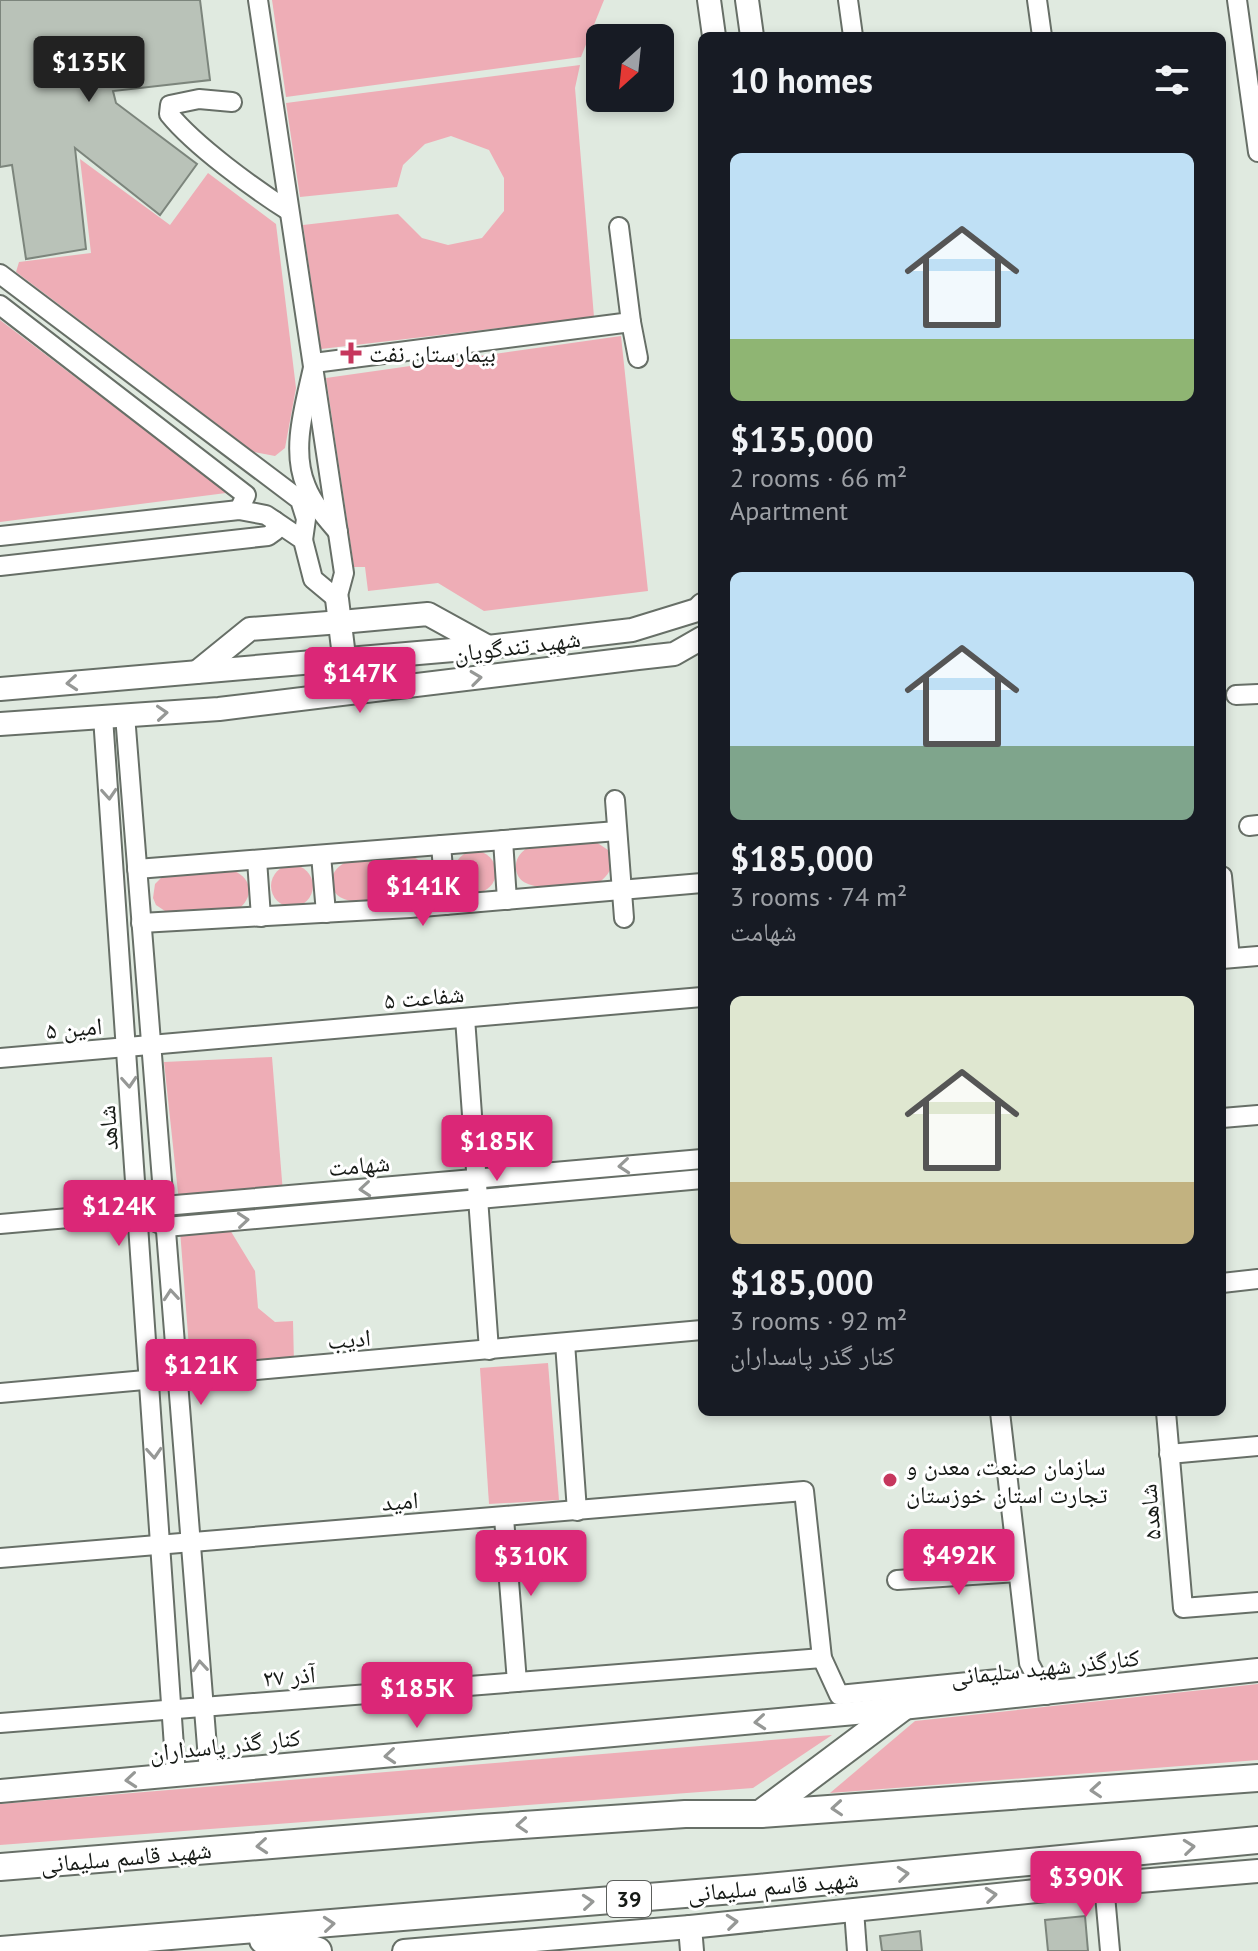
<!DOCTYPE html>
<meta charset="utf-8">
<style>
body{margin:0;font-family:"PT Sans","Noto Naskh Arabic",sans-serif;background:#242831;color:#f1f3f6;height:100vh;display:flex;flex-direction:column;font-size:30px;white-space:nowrap}
*{box-sizing:border-box;margin:0}
p{font-size:26px;color:#9ea1a6}
.icon{flex:none;width:44px;height:44px;fill:none;stroke:currentColor;stroke-width:2;stroke-linecap:round;stroke-linejoin:round}
.map{position:relative;flex:1;overflow:hidden}
.side{position:absolute;left:698px;top:32px;width:528px;height:1384px;display:flex;flex-direction:column;background:#171b24;border-radius:12px;box-shadow:0 4px 12px #0003}
.side>*{flex:none}
.needle{width:52px;rotate:207deg}
.controls{position:absolute;left:586px;top:24px;display:grid;gap:16px}
.controls a{display:grid;place-items:center;width:88px;height:88px;border-radius:12px;background:#171b24;box-shadow:0 4px 12px #0003;font-size:40px}
.price{position:absolute;translate:-50% -68px;padding:0 18px;border-radius:8px;background:#db2777;color:#fff;font-size:26px;line-height:52px;filter:drop-shadow(0 2px 4px #0008)}
.price::after{content:'';position:absolute;left:50%;top:48px;width:24px;height:18px;margin-left:-12px;background:inherit;clip-path:polygon(0 0,100% 0,50% 100%)}
.price.selected{background:#222;color:#fff}
ul{padding:0;list-style:none}
li{display:grid;align-content:center;gap:16px;height:424px;padding:0 32px}
li span{display:grid;place-items:center;height:248px;border-radius:12px;color:#555}
li>.icon{margin-inline-start:auto}
span .icon{width:144px;height:144px;fill:#fffc;stroke-width:1}
li b{font-size:34px}
h2{display:flex;justify-content:space-between;align-items:center;height:96px;padding:0 32px;font-size:34px}
.map>svg:first-child{display:block}
</style>
<div class="map">
<svg width="1258" height="1951" viewBox="0 0 1258 1951">
<rect width="100%" height="100%" fill="#e0eae0"/>
<!-- green -->
<g fill="#eeadb6">
<path d="M272,0H604L581,57L286,97Z"/>
<path d="M580,65L575,88L594,317L321,349L303,225L398,214L422,238L448,245L482,238L504,211V178L489,150L451,136L425,144L403,165L397,187L300,197L286,103Z"/>
<path d="M80,159L170,225L208,173L276,224L296,388L285,448L275,456L254,452L16,272L19,262L91,253Z"/>
<path d="M0,320L221,488L226,493L0,522Z"/>
<path d="M621,336L648,591L484,611L438,583L368,591L365,567H354L326,378Z"/>
<path d="M596,842L608,850C614,863 612,872 601,881C580,883 519,899 516,869C515,859 520,853 527,848Z"/>
<circle cx="475" cy="872" r="21"/>
<path d="M413,857C431,865 434,884 417,896C396,898 335,914 332,884C331,874 336,868 344,863Z"/>
<circle cx="292" cy="886" r="21"/>
<path d="M234,871C253,879 254,898 237,910L168,913L156,905L153,898L155,884L165,874Z"/>
<path d="M272,1057L283,1193L179,1202L164,1062Z"/>
<path d="M227,1225L255,1271L258,1308L275,1322L293,1321L294,1364L191,1374L180,1230Z"/>
<path d="M548,1363L559,1500L489,1504L480,1368Z"/>
<path d="M1258,1684V1760L830,1793L915,1721Z"/>
<path d="M832,1735L753,1788L0,1845V1804Z"/>
</g>
<!-- building -->
<g fill="#b9c2b8" stroke="#7c857c" stroke-width="2">
<path d="M0,0H200L210,80L113,91L116,103L197,164L160,215L75,148L86,249L26,259L12,165L0,167Z"/>
<path d="M1085,1916L1088,1951H1048L1045,1920Z"/>
<path d="M920,1931L922,1951H882L880,1936Z"/>
</g>
<g fill="none" stroke-linecap="round" stroke-linejoin="round">
<!-- minor casing -->
<g stroke="#676f67" stroke-width="22">
<g id="minor">
<path d="M848,0L853,36"/>
<path d="M1037,0L1042,36"/>
<path d="M1237,0L1258,152"/>
<path d="M232,102L199,99L170,105L169,114C195,146 253,188 289,211"/>
<path d="M0,274L300,500L306,519L303,540"/>
<path d="M0,305L246,495L239,510"/>
<path d="M631,322L638,358"/>
<path d="M338,532C326,518 313,504 306,486C290,448 306,402 314,363L631,322L619,227"/>
<path d="M0,536L239,510L266,515L303,540L313,579L337,599L344,573L258,0"/>
<path d="M0,566L268,536L275,531V521"/>
<path d="M1236,695L1258,694"/>
<path d="M125,715L209,1772"/>
<path d="M103,717L176,1776"/>
<path d="M615,800L624,918"/>
<path d="M1249,826L1258,825"/>
<path d="M503,840L507,900"/>
<path d="M441,845L446,905"/>
<path d="M321,855L326,913"/>
<path d="M257,860L261,917"/>
<path d="M137,869L617,831"/>
<path d="M1222,876L1230,958"/>
<path d="M141,923L410,908L702,883"/>
<path d="M1222,959L1258,956"/>
<path d="M465,1018L489,1350"/>
<path d="M0,1058L702,997"/>
<path d="M1222,1118L1258,1115"/>
<path d="M156,1222L166,1227L702,1179"/>
<path d="M0,1224L137,1212L164,1206L702,1159"/>
<path d="M1222,1283L1258,1279"/>
<path d="M565,1343L577,1511"/>
<path d="M0,1393L702,1330"/>
<path d="M1000,1412L1029,1663L1046,1695"/>
<path d="M1166,1412L1183,1608L1258,1602"/>
<path d="M1169,1454L1258,1446"/>
<path d="M504,1518L517,1682"/>
<path d="M0,1558L804,1491L822,1658L839,1695L998,1679L1023,1683L1044,1694"/>
<path d="M897,1580L1018,1572"/>
<path d="M0,1723L822,1658"/>
<path d="M1104,1884L1110,1951"/>
<path d="M854,1910L857,1951"/>
</g>
</g>
<!-- major casing -->
<g stroke="#676f67" stroke-width="26">
<g id="major">
<path d="M709,0L714,36"/>
<path d="M747,0L752,36"/>
<path d="M337,599L346,673"/>
<path d="M197,672L250,629L341,622L428,614L488,647"/>
<path d="M0,689L488,647L632,630L697,610L702,605"/>
<path d="M0,724L219,709L638,658L674,654L702,638"/>
<path d="M0,1791L855,1713L1258,1670"/>
<path d="M690,1927L692,1951"/>
<path d="M404,1951L690,1927L1104,1884L1258,1871"/>
</g>
</g>
<!-- highway casing -->
<g stroke="#676f67" stroke-width="30">
<g id="highway">
<path d="M760,1814L903,1707"/>
<path d="M0,1867L480,1828L685,1814H760L1258,1778"/>
<path d="M263,1940L280,1939L318,1951"/>
<path d="M0,1950L758,1888L1258,1840"/>
</g>
</g>
<!-- minor -->
<use href="#minor" stroke="#fff" stroke-width="18"/>
<!-- major -->
<use href="#major" stroke="#fff" stroke-width="22"/>
<!-- highway -->
<use href="#highway" stroke="#fff" stroke-width="26"/>
</g>
<!-- one-way arrows -->
<defs><path id="oneway-chevron" d="M-2-3.5L2.5 0L-2 3.5" fill="none" stroke-width="1.6" stroke-linecap="round" stroke-linejoin="round" transform="scale(2)"/></defs>
<g stroke="#969896">
<use href="#oneway-chevron" transform="translate(476 678) rotate(-7)"/>
<use href="#oneway-chevron" transform="translate(72 683) rotate(175)"/>
<use href="#oneway-chevron" transform="translate(162 713) rotate(-4)"/>
<use href="#oneway-chevron" transform="translate(109 794) rotate(86)"/>
<use href="#oneway-chevron" transform="translate(129 1082) rotate(86)"/>
<use href="#oneway-chevron" transform="translate(624 1166) rotate(175)"/>
<use href="#oneway-chevron" transform="translate(365 1189) rotate(175)"/>
<use href="#oneway-chevron" transform="translate(243 1220) rotate(-5)"/>
<use href="#oneway-chevron" transform="translate(171 1295) rotate(-95)"/>
<use href="#oneway-chevron" transform="translate(154 1453) rotate(86)"/>
<use href="#oneway-chevron" transform="translate(200 1666) rotate(-95)"/>
<use href="#oneway-chevron" transform="translate(760 1722) rotate(175)"/>
<use href="#oneway-chevron" transform="translate(390 1756) rotate(175)"/>
<use href="#oneway-chevron" transform="translate(131 1780) rotate(175)"/>
<use href="#oneway-chevron" transform="translate(1096 1790) rotate(176)"/>
<use href="#oneway-chevron" transform="translate(837 1808) rotate(176)"/>
<use href="#oneway-chevron" transform="translate(522 1825) rotate(176)"/>
<use href="#oneway-chevron" transform="translate(262 1846) rotate(175)"/>
<use href="#oneway-chevron" transform="translate(1189 1847) rotate(-6)"/>
<use href="#oneway-chevron" transform="translate(903 1874) rotate(-6)"/>
<use href="#oneway-chevron" transform="translate(991 1895) rotate(-6)"/>
<use href="#oneway-chevron" transform="translate(588 1902) rotate(-5)"/>
<use href="#oneway-chevron" transform="translate(732 1922) rotate(-6)"/>
<use href="#oneway-chevron" transform="translate(329 1924) rotate(-5)"/>
</g>
<!-- markers -->
<g fill="#c6375d" stroke="#fff" stroke-width="3">
<path d="M347 341h8v8h8v8h-8v8h-8v-8h-8v-8h8z"/>
<circle cx="890" cy="1480" r="8"/>
</g>
<g text-anchor="middle" dominant-baseline="central" stroke-width="6" stroke-linejoin="round" paint-order="stroke">
<!-- shield labels -->
<rect fill="#fff" stroke="#5c5f5c" stroke-width="2" x="607" y="1881" width="44" height="36" rx="6"/>
<g font-size="22" font-weight="bold" fill="#161a16">
<text x="629" y="1899">39</text>
</g>
<!-- poi labels -->
<g font-size="24" fill="#161a16" stroke="#fff" text-anchor="start">
<text x="369" y="353">بیمارستان نفت</text>
<text x="906" y="1466">سازمان صنعت، معدن و<tspan x="906" dy="28">تجارت استان خوزستان</tspan></text>
</g>
<!-- street labels -->
<g font-size="24" fill="#161a16" stroke="#fff">
<text transform="translate(517 646) rotate(-7)">شهید تندگویان</text>
<text transform="translate(424 997) rotate(-5)">شفاعت ۵</text>
<text transform="translate(74 1028) rotate(-5)">امین ۵</text>
<text transform="translate(108 1128) rotate(-94)">شاهد</text>
<text transform="translate(359 1165) rotate(-5)">شهامت</text>
<text transform="translate(349 1339) rotate(-5)">ادیب</text>
<text transform="translate(400 1501) rotate(-4)">امید</text>
<text transform="translate(1150 1512) rotate(-95)">شاهد۵</text>
<text transform="translate(1045 1667) rotate(-6)">کنارگذر شهید سلیمانی</text>
<text transform="translate(289 1676) rotate(-5)">آذر ۲۷</text>
<text transform="translate(225 1745) rotate(-6)">کنار گذر پاسداران</text>
<text transform="translate(126 1857) rotate(-5)">شهید قاسم سلیمانی</text>
<text transform="translate(773 1886) rotate(-5)">شهید قاسم سلیمانی</text>
</g>
</g>
</svg>
<div class="controls">
<a><svg class="needle" viewBox="-14 -14 28 28"><path d="M0-13l5 13h-10z" fill="#e53935"/><path d="M0 13l5-13h-10z" fill="#9ea1a6"/></svg></a>
</div>
<b class="price selected" style="left:89px;top:104px">$135K</b>
<b class="price" style="left:360px;top:715px">$147K</b>
<b class="price" style="left:423px;top:928px">$141K</b>
<b class="price" style="left:497px;top:1183px">$185K</b>
<b class="price" style="left:119px;top:1248px">$124K</b>
<b class="price" style="left:201px;top:1407px">$121K</b>
<b class="price" style="left:959px;top:1597px">$492K</b>
<b class="price" style="left:531px;top:1598px">$310K</b>
<b class="price" style="left:417px;top:1730px">$185K</b>
<b class="price" style="left:1086px;top:1919px">$390K</b>
<section class="side">
<h2>10 homes<svg class="icon" aria-label="filters" viewBox="0 0 24 24"><path d="M4 7h16M4 17h16"/><circle cx="9" cy="7" r="2"/><circle cx="15" cy="17" r="2"/></svg></h2>
<ul>
<li><span style="background:linear-gradient(#bfe0f5 75%,#8fb573 0)"><svg class="icon" aria-label="home" viewBox="0 0 24 24"><path d="M3 11l9-7 9 7M6 9v11h12V9"/></svg></span><div><b>$135,000</b><p>2 rooms · 66 m²</p><p>Apartment</p></div></li>
<li><span style="background:linear-gradient(#bfe0f5 70%,#7fa58c 0)"><svg class="icon" aria-label="home" viewBox="0 0 24 24"><path d="M3 11l9-7 9 7M6 9v11h12V9"/></svg></span><div><b>$185,000</b><p>3 rooms · 74 m²</p><p>شهامت</p></div></li>
<li><span style="background:linear-gradient(#dfe7d0 75%,#c2b280 0)"><svg class="icon" aria-label="home" viewBox="0 0 24 24"><path d="M3 11l9-7 9 7M6 9v11h12V9"/></svg></span><div><b>$185,000</b><p>3 rooms · 92 m²</p><p>کنار گذر پاسداران</p></div></li>
</ul>
</section>
</div>
